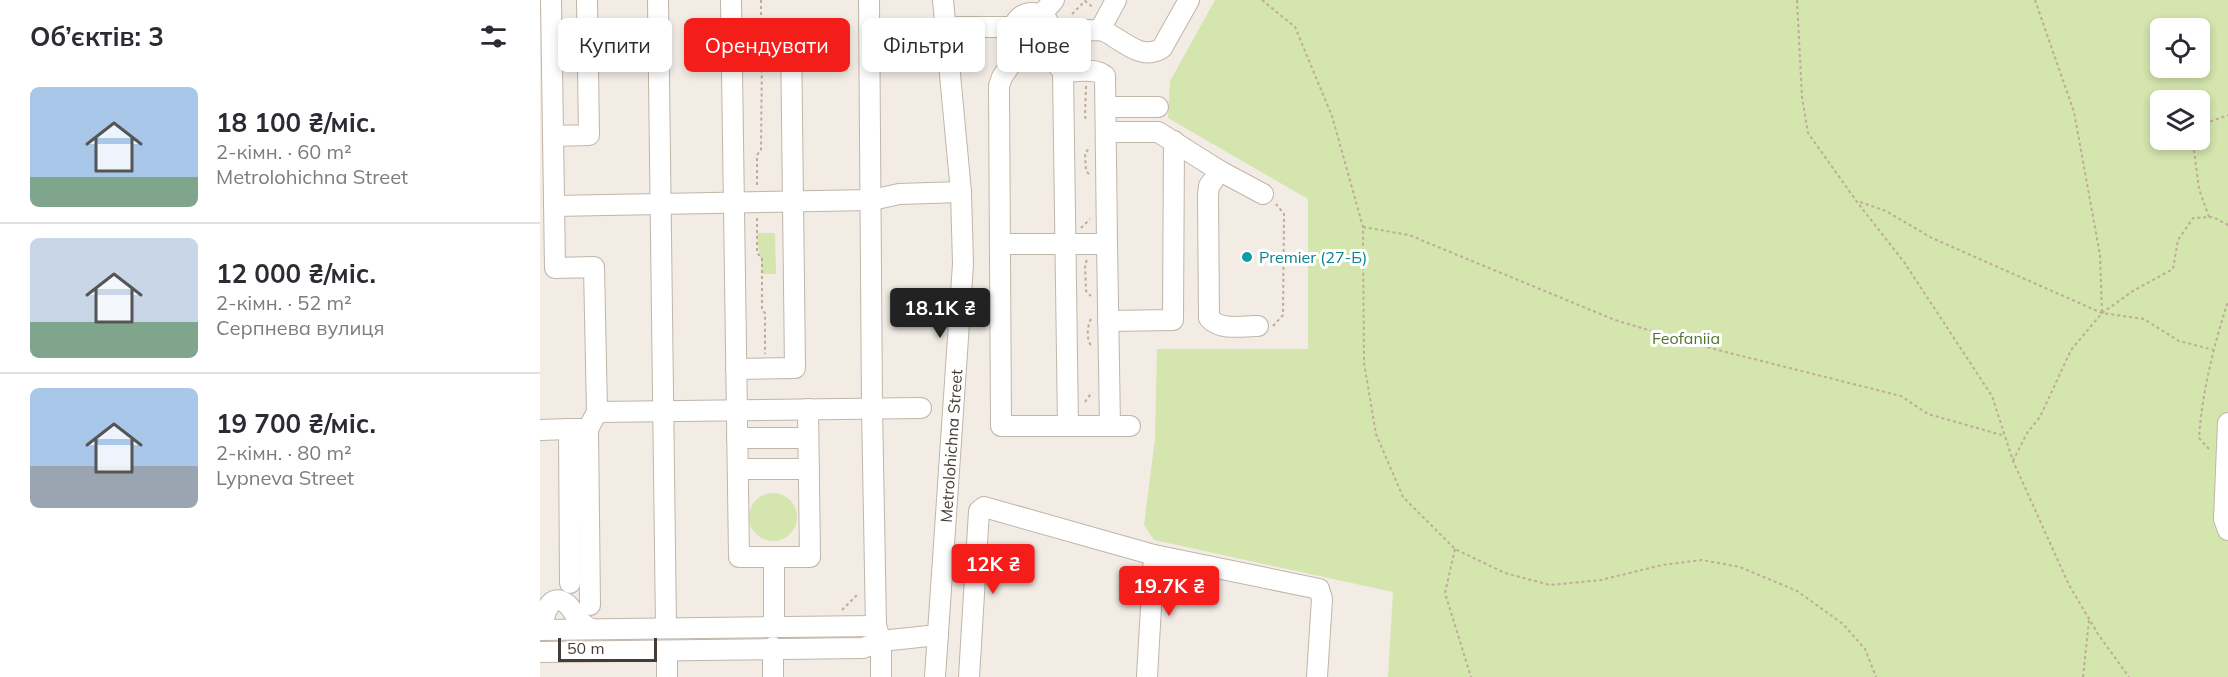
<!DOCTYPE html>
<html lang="uk">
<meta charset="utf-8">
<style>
body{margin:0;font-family:Mulish,sans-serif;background:#f2f2f3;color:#2b2b33;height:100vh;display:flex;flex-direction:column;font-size:22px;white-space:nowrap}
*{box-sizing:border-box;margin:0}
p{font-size:20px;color:#7c7c81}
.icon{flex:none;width:33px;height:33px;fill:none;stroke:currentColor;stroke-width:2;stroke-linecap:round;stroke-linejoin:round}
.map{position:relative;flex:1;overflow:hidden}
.drawer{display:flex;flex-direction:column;background:#fff;width:540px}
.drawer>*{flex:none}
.banner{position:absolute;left:18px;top:18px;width:570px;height:54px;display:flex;gap:12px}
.controls{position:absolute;left:1610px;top:18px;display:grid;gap:12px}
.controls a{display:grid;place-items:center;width:60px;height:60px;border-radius:9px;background:#fff;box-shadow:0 3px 9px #0003;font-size:30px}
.scale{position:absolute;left:18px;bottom:15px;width:99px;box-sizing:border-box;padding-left:6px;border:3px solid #443c35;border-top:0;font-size:16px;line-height:21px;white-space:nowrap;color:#443c35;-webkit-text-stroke:4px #fff;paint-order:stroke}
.price{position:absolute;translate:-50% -51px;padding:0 14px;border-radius:6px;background:#f41d1a;color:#fff;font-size:20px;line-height:39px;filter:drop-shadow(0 2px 3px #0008)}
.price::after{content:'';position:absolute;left:50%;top:36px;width:18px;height:14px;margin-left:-9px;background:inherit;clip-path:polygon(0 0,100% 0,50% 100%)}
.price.selected{background:#222;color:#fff}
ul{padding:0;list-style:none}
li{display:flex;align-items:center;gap:18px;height:150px;padding:0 30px}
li+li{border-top:2px solid #e1e1e2}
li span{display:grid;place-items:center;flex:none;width:168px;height:120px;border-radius:9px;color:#555}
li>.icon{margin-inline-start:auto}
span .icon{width:72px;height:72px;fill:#fffc;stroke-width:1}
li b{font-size:26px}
h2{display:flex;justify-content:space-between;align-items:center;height:72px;padding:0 30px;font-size:26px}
.pill{padding:0 21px;border-radius:9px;background:#fff;box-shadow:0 3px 9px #0003;font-size:21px;line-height:54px}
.pill.selected{background:#f41d1a;color:#fff}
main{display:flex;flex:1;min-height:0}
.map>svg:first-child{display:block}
</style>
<main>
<section class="drawer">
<h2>Об’єктів: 3<svg class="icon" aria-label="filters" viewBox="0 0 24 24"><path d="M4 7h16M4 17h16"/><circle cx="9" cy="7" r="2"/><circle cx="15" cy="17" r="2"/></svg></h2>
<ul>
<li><span style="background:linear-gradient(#a9c7e8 75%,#7fa58c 0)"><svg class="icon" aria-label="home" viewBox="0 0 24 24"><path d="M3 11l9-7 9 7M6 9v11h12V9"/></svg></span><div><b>18 100 ₴/міс.</b><p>2-кімн. · 60 m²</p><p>Metrolohichna Street</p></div></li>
<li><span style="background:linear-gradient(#c9d6e8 70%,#7fa58c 0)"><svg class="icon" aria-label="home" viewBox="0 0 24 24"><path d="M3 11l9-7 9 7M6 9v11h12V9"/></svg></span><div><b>12 000 ₴/міс.</b><p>2-кімн. · 52 m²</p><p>Серпнева вулиця</p></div></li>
<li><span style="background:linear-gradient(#a9c7e8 65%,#9aa5b1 0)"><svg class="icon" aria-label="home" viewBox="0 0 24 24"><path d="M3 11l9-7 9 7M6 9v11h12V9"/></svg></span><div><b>19 700 ₴/міс.</b><p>2-кімн. · 80 m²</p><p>Lypneva Street</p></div></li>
</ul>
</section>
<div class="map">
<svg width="1688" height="677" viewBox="0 0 1688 677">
<rect width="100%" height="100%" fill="#f2ece5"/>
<!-- green -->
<g fill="#d4e5ae" fill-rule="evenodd">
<path d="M675,0H1688V677H848L853,592L614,540L604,525L615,439L617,349H768V199L628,118L630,81ZM1620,28H1659V68H1620ZM1620,100H1659V140H1620Z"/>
<path d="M217,233H235L236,274H222C222,259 217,248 217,233Z"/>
<circle cx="233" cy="517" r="24"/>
</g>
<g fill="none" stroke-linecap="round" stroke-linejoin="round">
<!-- minor casing -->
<g stroke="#c0b5ab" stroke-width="22">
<g id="minor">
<path d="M11,0L15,268L54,267L57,412L48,429L50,605"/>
<path d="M118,0L126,628"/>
<path d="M191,0L199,557H270L268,409"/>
<path d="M329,0L332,408L336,626L341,641V677"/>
<circle cx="492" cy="32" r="19"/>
<path d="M501,15L514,0"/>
<path d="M406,27H473"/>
<path d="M560,30L576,0"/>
<path d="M511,31L560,30L566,32C584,42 603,61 622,48L649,0"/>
<path d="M192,36L251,35L255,368L196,369"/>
<path d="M503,47L523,72L528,426"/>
<path d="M482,48L462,77L459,86L461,426H590"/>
<path d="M566,107H618"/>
<path d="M566,132H618L680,171L723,194"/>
<path d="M13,136L49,135L47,0"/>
<path d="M680,171L669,186L668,195L669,318C680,331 702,326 718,326"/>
<path d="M14,206L332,200L359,194L421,192"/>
<path d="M460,244H567L565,76C555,67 536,72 523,72"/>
<path d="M567,244L570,426"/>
<path d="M568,321L633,320L634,141"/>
<path d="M57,412L381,408"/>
<path d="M1688,423L1684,519L1688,530"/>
<path d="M0,430L29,429"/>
<path d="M197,438H268"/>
<path d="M198,469H269"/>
<path d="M234,558V626"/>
<path d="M30,583L29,429H48"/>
<path d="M0,630L336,626"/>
<path d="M3,630C3,617 9,589 28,605C33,610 35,616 40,621C43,624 47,627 51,629"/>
<path d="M233,647V677"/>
<path d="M127,651V677"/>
<path d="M0,652L323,648L341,641L398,635"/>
<path d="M395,677L423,264L421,192L403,0"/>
<path d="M429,677L439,511L444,507L614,555L779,589L782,599L777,677"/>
<path d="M607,677L614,555"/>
</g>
</g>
<!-- path -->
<g stroke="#beac99" stroke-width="2" stroke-dasharray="3 3" stroke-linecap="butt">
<path d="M221,0V18"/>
<path d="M722,0L755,27L792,116L823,227L824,363L836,434L863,497L915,549L965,573L1010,585L1061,580L1122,565L1162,560L1200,567L1257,591L1303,624L1325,649L1336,677"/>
<path d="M1257,0L1262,97L1268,133L1317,202L1364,262L1452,396L1473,461L1529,585L1558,634L1589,677"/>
<path d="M1495,0L1534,112L1560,255L1562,313"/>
<path d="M532,14L545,1L554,8"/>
<path d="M546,86L545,117L548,121"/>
<path d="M549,174L546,171L545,153L549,149"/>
<path d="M217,185V155L221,150L222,51"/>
<path d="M1320,202L1346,211L1392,238L1562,313L1604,319L1639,341L1674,350"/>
<path d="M1669,217L1659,189L1654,150L1669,122L1688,115"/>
<path d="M217,218V253L222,258V310L225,313V354"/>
<path d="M823,227L869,235L1075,320L1158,345L1361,396L1388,414L1465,436"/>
<path d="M541,228L550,219"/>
<path d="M547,260L545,264L546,291L551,296"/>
<path d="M551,319C547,326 546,340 552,347"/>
<path d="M733,326L743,315L744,214L736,204"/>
<path d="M545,402L552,392"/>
<path d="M1669,449L1659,438C1662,392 1674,345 1688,301"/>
<path d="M1473,461L1487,433L1500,417L1531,350L1562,313L1593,291L1633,269L1638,240L1653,218L1673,217L1688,225"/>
<path d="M915,549L905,593L931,677"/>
<path d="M302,610L319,593"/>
<path d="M1543,677L1549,620"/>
</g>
<!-- minor -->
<use href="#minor" stroke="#fff" stroke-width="20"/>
</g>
<!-- markers -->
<circle fill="#0f9aa8" stroke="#fff" stroke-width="2" cx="707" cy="257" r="6"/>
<g text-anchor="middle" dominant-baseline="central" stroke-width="6" stroke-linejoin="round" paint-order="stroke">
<!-- culture labels -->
<g font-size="16" fill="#0d838f" stroke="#fff" text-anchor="start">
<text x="719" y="257">Premier (27-Б)</text>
</g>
<!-- park labels -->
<g font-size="16" fill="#50742a" stroke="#fff">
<text x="1146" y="338">Feofaniia</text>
</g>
<!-- street labels -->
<g font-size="16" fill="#443c35" stroke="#fff">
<text transform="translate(411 446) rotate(-86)">Metrolohichna Street</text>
</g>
</g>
</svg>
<div class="controls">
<a><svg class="icon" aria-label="locate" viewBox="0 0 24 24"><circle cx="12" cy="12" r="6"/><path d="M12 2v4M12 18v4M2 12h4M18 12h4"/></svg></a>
<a><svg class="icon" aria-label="layers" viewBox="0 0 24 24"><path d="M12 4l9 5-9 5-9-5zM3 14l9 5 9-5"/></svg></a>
</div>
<div class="scale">50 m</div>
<b class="price selected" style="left:400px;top:339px">18.1K ₴</b>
<b class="price" style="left:453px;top:595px">12K ₴</b>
<b class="price" style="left:629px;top:617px">19.7K ₴</b>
<div class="banner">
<a class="pill">Купити</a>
<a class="pill selected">Орендувати</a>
<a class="pill">Фільтри</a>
<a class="pill">Нове</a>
</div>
</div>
</main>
